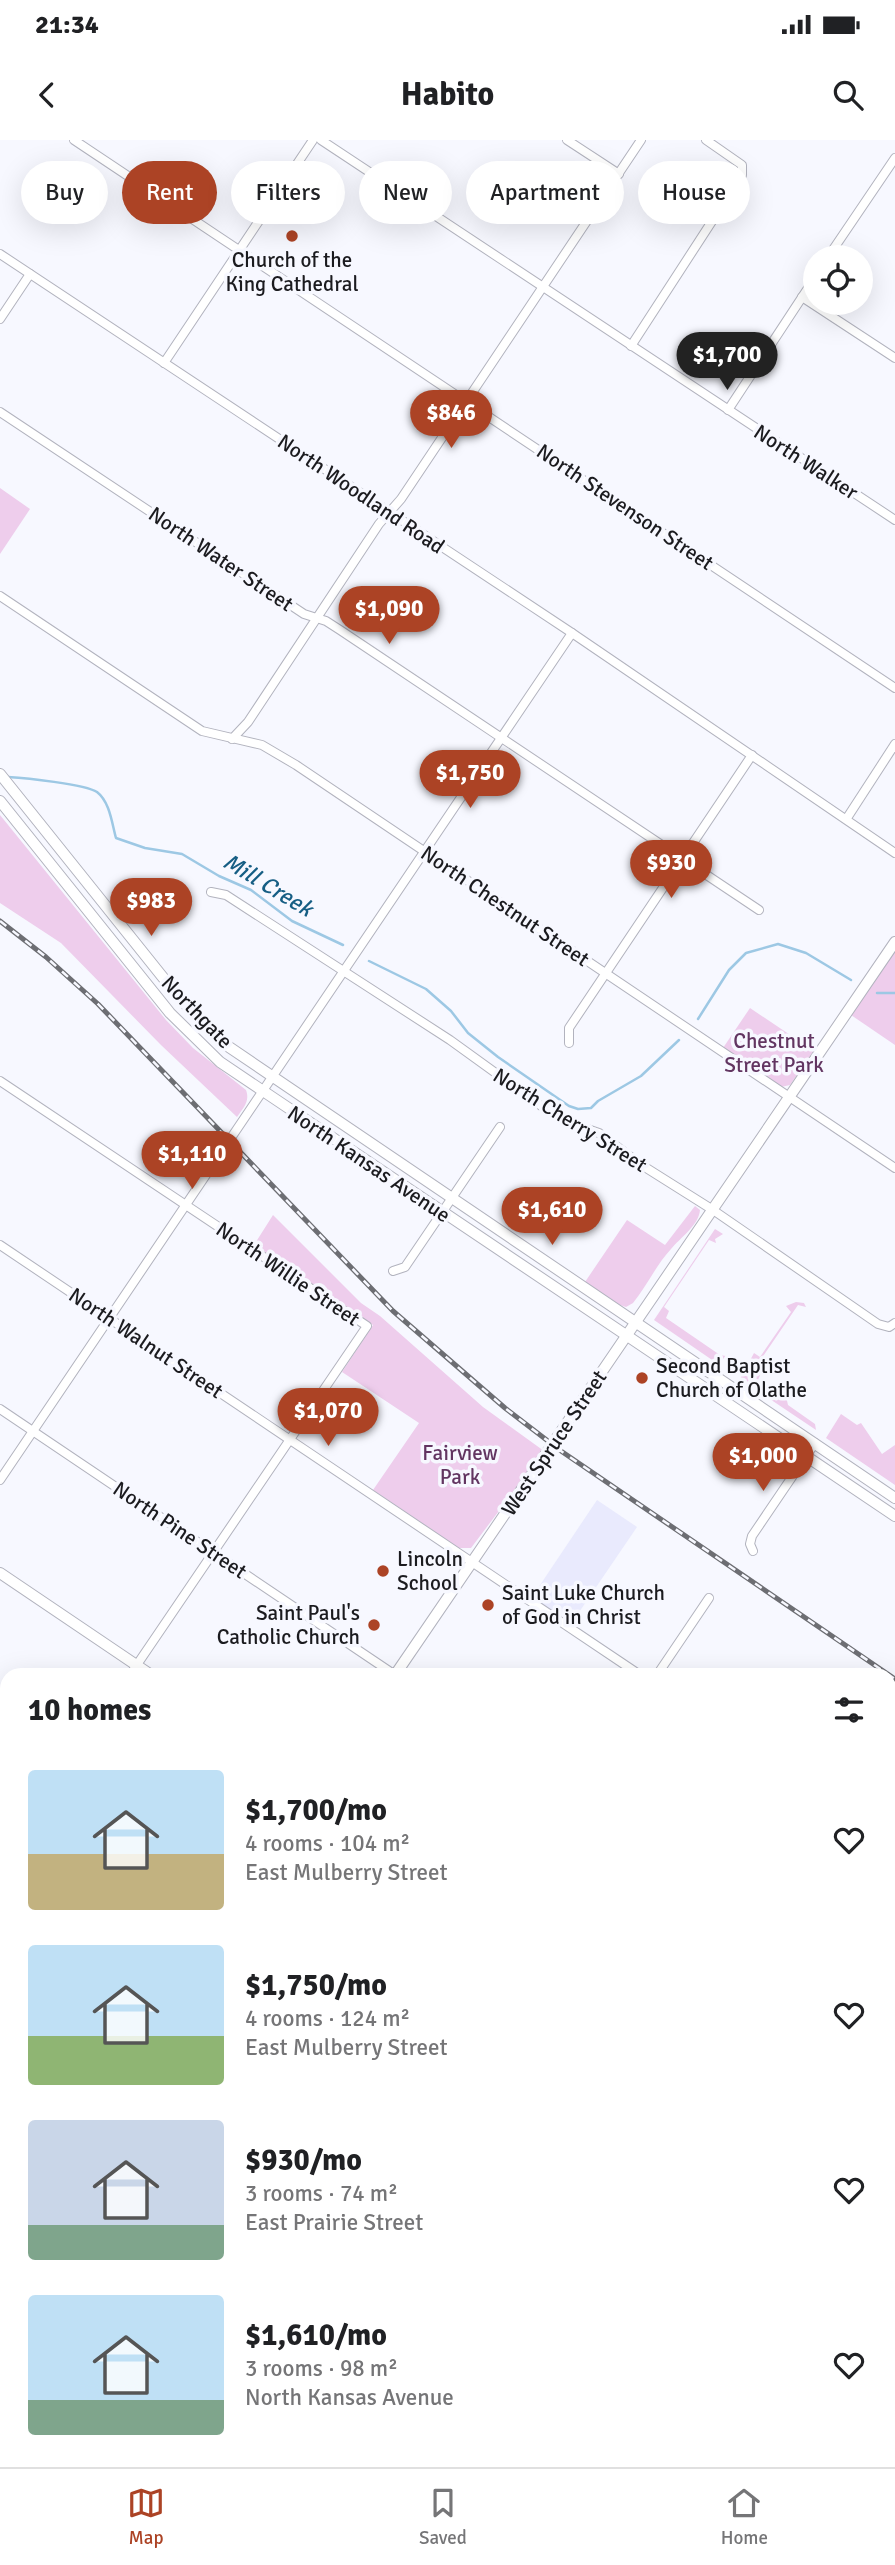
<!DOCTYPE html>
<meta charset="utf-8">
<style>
body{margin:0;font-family:Signika,sans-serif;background:#f6f6f6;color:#202124;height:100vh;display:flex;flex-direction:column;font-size:26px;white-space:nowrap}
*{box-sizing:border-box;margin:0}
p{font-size:23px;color:#757577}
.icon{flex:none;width:38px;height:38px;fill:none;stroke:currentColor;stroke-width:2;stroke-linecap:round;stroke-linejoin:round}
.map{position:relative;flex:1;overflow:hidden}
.side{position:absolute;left:0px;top:1528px;width:896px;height:800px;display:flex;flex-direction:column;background:#fff;border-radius:21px 21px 0 0;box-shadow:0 7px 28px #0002}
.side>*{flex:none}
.banner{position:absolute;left:21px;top:21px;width:854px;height:63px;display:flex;gap:14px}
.buttons{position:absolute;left:803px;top:105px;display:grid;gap:14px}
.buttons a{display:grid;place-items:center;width:70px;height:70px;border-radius:50%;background:#fff;box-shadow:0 7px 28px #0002;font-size:35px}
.price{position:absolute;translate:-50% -60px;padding:0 16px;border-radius:24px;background:#ac4325;color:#fff;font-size:23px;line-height:46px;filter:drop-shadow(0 2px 4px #0008)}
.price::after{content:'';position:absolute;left:50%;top:42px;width:21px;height:16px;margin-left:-10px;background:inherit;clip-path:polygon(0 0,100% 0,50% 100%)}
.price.current{background:#222;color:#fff}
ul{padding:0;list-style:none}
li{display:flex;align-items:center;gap:21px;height:175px;padding:0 28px}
li span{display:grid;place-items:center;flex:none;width:196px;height:140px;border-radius:7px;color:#555}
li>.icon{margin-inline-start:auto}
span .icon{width:84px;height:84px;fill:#fffc;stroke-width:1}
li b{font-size:30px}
h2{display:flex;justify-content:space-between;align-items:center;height:84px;padding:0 28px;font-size:30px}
.tag{padding:0 24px;border-radius:32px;background:#fff;box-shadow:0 7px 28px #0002;font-size:24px;line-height:63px}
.tag.current{background:#ac4325;color:#fff}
.status{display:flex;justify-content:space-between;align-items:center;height:49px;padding:0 35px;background:#fff;direction:ltr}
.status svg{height:19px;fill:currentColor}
header{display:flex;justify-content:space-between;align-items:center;height:91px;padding:0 28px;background:#fff;font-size:32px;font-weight:800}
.menu{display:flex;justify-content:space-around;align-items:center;height:98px;border-top:2px solid #e0e0e0;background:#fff;font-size:19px;color:#757577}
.menu a{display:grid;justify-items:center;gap:4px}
.menu .current{color:#ac4325}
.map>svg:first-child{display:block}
</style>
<div class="status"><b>21:34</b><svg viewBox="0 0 49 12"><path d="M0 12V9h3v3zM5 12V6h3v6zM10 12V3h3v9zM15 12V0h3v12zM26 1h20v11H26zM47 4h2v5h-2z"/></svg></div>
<header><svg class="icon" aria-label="back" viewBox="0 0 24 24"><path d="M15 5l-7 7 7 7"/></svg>Habito<svg class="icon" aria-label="search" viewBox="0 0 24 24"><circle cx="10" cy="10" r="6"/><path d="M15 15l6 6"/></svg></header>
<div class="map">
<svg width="895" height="2327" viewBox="0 0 895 2327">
<rect width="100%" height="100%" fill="#f7f8ff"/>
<!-- built -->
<g fill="#e9eafd">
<path d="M597,1360L637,1387L571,1484L532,1457Z"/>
<path d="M895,1607V1701L889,1697V1616Z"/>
</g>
<!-- green -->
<g fill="#eecdec">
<path d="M0,348L30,369L0,414Z"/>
<path d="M0,675L166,880L193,908L246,950C250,961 244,967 237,977L161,905L61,803L0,763Z"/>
<path d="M895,811V905L851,875Z"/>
<path d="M750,868L814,911L790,945L781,947L723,908Z"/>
<path d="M695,1066L700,1070C699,1085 680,1098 671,1109C656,1125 647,1146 633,1163L626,1167L620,1165L585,1142L627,1080L665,1105Z"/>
<path d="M273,1075L361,1163L380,1176L483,1267L544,1311L471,1408H459L373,1350L419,1283L342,1232L373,1185L254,1105Z"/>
<path d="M715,1089L723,1094L715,1099L716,1103L709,1100L664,1167L669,1171L666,1178L720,1215L726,1216L718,1224L654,1180Z"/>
<path d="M796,1162L804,1163L806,1167L798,1165L755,1228L761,1233L758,1240L772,1249L777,1244L784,1248L788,1265L815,1284L816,1290L740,1239L754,1213L760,1217L791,1172L786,1166Z"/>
<path d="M841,1274L857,1285L861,1283L882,1314L895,1305V1345L826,1298Z"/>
<path d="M889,2247H895V2327H741L729,2323L727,2327H692L690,2320H889Z"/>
<path d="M385,2321V2320L659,2321L654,2327H381Z"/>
</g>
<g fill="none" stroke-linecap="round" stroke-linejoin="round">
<!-- stream -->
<g stroke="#9dc8e4" stroke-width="2.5">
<path d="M8,637C24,638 85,644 97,652C110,662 112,684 116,698L145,708L182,714L219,736L251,750L292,781L343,805"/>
<path d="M369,821L426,849L451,871L468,893L498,917L569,966L578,969L591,968L598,961L641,936L679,900"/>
<path d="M877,853H895"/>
<path d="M698,879L729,830L746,813L778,804L806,813L851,840"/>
<path d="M889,2265H895"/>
</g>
<!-- river -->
<path stroke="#9dc8e4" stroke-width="16" d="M626,2327L641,2320"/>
<!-- street casing -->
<g stroke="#b2b3be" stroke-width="10">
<g id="street">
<path d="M74,0L895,548"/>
<path d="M321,0L895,380"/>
<path d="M567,0L619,34"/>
<path d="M0,114L572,493L895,713"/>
<path d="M828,117L895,18"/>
<path d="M802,157L895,218"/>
<path d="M0,179L30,134"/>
<path d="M631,206L742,35V25L706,0"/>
<path d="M164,223L313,0"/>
<path d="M728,270L816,136"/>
<path d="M0,272L304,474L326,481L340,490L759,770"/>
<path d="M0,456L202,591L262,605L296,625L895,1028"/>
<path d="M232,599L248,582L379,384L401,359L641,0"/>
<path d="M847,678L895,604"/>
<path d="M211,752L226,755L450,900L551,973L564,981L599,993L640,1024L713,1070L878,1184L889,1187L895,1183"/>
<path d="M569,903V888L752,615"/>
<path d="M0,941L367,1186L130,1535"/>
<path d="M0,1105L640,1535"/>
<path d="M393,1131L405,1127L500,987"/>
<path d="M0,1269L395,1535"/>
<path d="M0,1340L572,493"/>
<path d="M753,1411L750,1404L752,1396L815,1303"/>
<path d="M657,1535L709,1458"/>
<path d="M0,1589L7,1593"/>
<path d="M0,1615L7,1612"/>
<path d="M889,1703L895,1707"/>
<path d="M0,1741L7,1746"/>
<path d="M889,1867L895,1871"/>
<path d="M889,1995L895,1987"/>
<path d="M0,2063L7,2067"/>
<path d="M142,2320L152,2327"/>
<path d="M665,2327L670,2320"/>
</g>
</g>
<!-- secondary casing -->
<g stroke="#b2b3be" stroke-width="12">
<g id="secondary">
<path d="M0,634L181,860L229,907L895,1358"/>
<path d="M0,661L170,873L220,922L895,1376"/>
<path d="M0,1433L151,1535"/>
<path d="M395,1535L895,802"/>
<path d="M0,1924L7,1917"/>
</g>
</g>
<!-- primary casing -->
<g stroke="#607aa6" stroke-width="14">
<g id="primary">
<path d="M889,1594L895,1585"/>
<path d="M365,2327L370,2320"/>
</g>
</g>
<!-- street -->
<use href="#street" stroke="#fff" stroke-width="8"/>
<!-- secondary -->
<use href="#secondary" stroke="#fff" stroke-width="10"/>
<!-- primary -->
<use href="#primary" stroke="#b6cef5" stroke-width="12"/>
<!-- rail casing -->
<g stroke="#6d6e73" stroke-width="5">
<path id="rail" d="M0,781L46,817L98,864L393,1171L505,1268L561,1311L895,1539"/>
</g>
<!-- rail -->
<use href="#rail" stroke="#f7f8ff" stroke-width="2.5" stroke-dasharray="8" stroke-linecap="butt"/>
</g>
<!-- markers -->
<g fill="#ac4325" stroke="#f7f8ff" stroke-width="2.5">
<circle cx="292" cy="96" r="7"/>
<circle cx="642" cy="1238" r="7"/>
<circle cx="383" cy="1431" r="7"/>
<circle cx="488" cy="1465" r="7"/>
<circle cx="374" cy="1485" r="7"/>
</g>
<g text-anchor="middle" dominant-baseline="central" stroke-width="7" stroke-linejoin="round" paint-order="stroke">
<!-- poi labels -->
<g font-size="21" fill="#1b1b1f" stroke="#f7f8ff" text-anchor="start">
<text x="292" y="120" text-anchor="middle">Church of the<tspan x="292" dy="24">King Cathedral</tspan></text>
<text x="656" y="1226">Second Baptist<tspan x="656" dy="24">Church of Olathe</tspan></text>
<text x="397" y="1419">Lincoln<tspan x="397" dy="24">School</tspan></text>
<text x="502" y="1453">Saint Luke Church<tspan x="502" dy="24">of God in Christ</tspan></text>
<text x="360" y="1473" text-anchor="end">Saint Paul's<tspan x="360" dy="24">Catholic Church</tspan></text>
</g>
<!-- street labels -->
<g font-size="21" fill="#1b1b1f" stroke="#f7f8ff">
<text transform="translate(806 322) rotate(33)">North Walker</text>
<text transform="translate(361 354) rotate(34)">North Woodland Road</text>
<text transform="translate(625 367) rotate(34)">North Stevenson Street</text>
<text transform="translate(221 419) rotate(34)">North Water Street</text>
<text transform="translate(505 766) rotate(34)">North Chestnut Street</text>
<text transform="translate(197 872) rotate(46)">Northgate</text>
<text transform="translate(570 980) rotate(32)">North Cherry Street</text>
<text transform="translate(369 1024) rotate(34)">North Kansas Avenue</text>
<text transform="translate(288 1134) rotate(34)">North Willie Street</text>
<text transform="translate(146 1203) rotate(34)">North Walnut Street</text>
<text transform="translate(554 1303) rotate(-56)">West Spruce Street</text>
<text transform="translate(180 1390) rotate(34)">North Pine Street</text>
</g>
<!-- park labels -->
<g font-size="21" fill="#623561" stroke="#f7f8ff">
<text x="774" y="901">Chestnut<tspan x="774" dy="24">Street Park</tspan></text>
<text x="460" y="1313">Fairview<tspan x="460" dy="24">Park</tspan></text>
</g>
<!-- water labels -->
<g font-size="23" font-style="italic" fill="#165e84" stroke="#f7f8ff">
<text transform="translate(268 745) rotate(31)">Mill Creek</text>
</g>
</g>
</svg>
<div class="buttons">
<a><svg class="icon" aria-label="locate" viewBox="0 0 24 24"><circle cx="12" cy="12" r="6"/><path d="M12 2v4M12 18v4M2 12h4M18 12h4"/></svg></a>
</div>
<b class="price current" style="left:727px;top:252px">$1,700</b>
<b class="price" style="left:451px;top:310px">$846</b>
<b class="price" style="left:389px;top:506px">$1,090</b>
<b class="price" style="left:470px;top:670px">$1,750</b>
<b class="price" style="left:671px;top:760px">$930</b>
<b class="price" style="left:151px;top:798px">$983</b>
<b class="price" style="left:192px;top:1051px">$1,110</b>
<b class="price" style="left:552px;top:1107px">$1,610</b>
<b class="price" style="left:328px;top:1308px">$1,070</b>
<b class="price" style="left:763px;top:1353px">$1,000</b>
<div class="banner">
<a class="tag">Buy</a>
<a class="tag current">Rent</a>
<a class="tag">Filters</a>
<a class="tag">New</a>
<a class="tag">Apartment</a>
<a class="tag">House</a>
</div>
<section class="side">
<h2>10 homes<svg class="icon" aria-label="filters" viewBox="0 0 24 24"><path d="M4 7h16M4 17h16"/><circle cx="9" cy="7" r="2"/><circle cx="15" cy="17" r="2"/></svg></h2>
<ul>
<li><span style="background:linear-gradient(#bfe0f5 60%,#c2b280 0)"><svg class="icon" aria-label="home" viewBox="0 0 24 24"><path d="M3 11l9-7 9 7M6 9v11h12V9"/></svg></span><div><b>$1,700/mo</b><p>4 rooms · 104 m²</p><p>East Mulberry Street</p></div><svg class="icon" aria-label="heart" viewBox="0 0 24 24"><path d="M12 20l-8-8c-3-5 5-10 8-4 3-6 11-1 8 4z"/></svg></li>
<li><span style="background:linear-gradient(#bfe0f5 65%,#8fb573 0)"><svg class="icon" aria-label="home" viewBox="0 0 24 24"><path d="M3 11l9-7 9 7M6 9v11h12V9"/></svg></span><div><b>$1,750/mo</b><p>4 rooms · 124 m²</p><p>East Mulberry Street</p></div><svg class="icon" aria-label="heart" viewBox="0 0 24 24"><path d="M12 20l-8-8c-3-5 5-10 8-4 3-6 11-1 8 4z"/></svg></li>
<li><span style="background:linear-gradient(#c9d6e8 75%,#7fa58c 0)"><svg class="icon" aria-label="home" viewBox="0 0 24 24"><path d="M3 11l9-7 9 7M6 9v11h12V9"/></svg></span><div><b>$930/mo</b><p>3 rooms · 74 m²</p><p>East Prairie Street</p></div><svg class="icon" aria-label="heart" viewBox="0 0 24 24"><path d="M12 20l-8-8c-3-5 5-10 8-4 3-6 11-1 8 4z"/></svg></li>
<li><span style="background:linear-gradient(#bfe0f5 75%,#7fa58c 0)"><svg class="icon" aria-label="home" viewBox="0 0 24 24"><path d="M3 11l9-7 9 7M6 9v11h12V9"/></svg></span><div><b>$1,610/mo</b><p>3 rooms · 98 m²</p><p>North Kansas Avenue</p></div><svg class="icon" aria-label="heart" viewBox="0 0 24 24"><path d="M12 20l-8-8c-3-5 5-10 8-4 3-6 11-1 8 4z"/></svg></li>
</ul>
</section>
</div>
<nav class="menu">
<a class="current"><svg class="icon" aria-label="map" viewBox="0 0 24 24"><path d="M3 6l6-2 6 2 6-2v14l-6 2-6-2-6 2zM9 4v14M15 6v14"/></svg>Map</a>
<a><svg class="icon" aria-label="saved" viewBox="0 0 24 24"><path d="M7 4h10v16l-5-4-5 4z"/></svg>Saved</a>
<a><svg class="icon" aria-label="home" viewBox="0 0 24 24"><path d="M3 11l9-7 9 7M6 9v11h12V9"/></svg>Home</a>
</nav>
